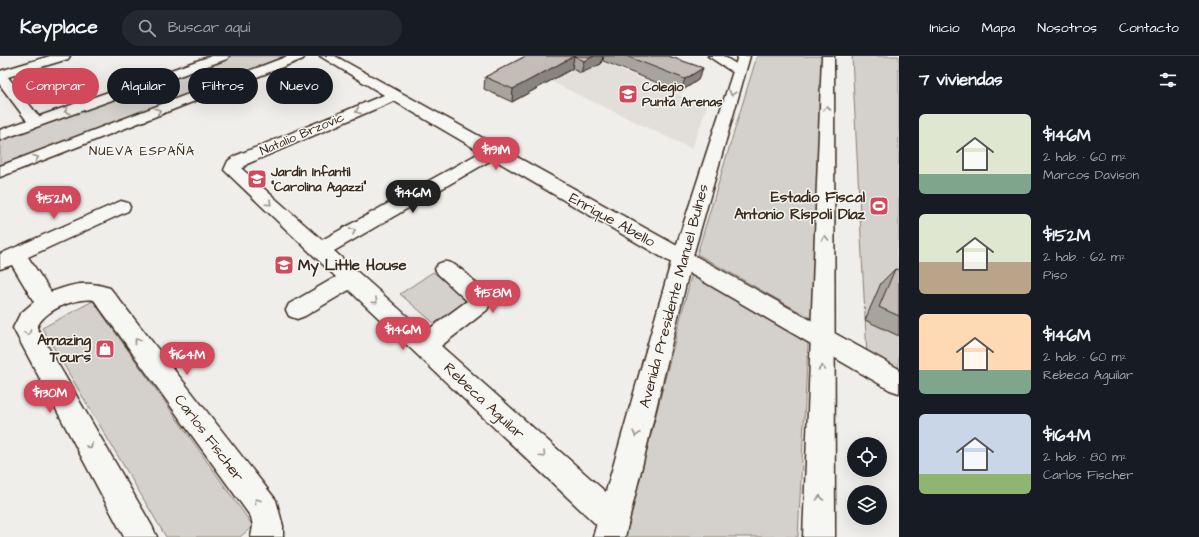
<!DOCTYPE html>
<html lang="es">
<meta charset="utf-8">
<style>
body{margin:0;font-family:"Architects Daughter",sans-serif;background:#242831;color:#f1f3f6;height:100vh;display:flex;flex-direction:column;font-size:15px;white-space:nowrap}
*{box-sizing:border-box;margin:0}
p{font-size:13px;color:#9ea1a6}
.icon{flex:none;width:22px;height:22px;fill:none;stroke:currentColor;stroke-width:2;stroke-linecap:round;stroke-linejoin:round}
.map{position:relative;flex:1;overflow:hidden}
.side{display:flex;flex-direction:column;background:#171b24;width:300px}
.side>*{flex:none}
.hud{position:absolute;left:12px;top:12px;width:380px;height:36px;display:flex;gap:8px}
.fabs{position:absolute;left:847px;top:381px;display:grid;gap:8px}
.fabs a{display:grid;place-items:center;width:40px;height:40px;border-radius:50%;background:#171b24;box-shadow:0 4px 16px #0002;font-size:20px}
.price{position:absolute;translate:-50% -34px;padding:0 9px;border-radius:14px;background:#d1495b;color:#fff;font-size:13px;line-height:26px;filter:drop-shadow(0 1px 2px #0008)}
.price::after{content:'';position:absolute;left:50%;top:24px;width:12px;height:9px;margin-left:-6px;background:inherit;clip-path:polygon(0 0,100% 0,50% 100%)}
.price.current{background:#222;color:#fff}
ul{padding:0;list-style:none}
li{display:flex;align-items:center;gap:12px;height:100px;padding:0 20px}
li span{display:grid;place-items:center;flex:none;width:112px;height:80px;border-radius:6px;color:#555}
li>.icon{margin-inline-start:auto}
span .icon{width:48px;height:48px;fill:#fffc;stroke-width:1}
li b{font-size:17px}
h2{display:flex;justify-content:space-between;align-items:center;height:48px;padding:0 20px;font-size:17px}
.tag{padding:0 14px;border-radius:18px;background:#171b24;box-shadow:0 4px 16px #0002;font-size:14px;line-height:36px}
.tag.current{background:#d1495b;color:#fff}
header{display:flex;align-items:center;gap:24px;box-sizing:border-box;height:56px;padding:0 20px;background:#171b24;border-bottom:1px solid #363941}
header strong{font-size:19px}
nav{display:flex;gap:22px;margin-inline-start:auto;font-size:14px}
.search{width:280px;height:36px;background:#242831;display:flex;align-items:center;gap:10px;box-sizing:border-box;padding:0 14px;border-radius:22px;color:#9ea1a6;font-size:15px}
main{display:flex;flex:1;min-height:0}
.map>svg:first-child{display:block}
</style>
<header>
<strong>Keyplace</strong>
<div class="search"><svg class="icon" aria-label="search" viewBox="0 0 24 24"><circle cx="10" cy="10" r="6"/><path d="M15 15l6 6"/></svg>Buscar aquí</div>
<nav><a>Inicio</a><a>Mapa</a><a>Nosotros</a><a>Contacto</a></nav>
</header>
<main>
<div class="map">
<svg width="899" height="481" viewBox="0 0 899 481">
<rect width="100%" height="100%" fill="#efeeea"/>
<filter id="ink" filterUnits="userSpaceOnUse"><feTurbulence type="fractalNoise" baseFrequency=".025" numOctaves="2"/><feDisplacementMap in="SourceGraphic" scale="8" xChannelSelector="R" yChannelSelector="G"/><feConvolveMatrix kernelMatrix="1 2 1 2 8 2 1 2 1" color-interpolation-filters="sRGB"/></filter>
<g filter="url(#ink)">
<!-- built -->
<path fill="#e2dfdb" d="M537,0H587L707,50L692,93L552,26L572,15Z"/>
<!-- green -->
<g fill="#d4d1cc" stroke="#887e75">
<path d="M231,0H288L0,111V83Z"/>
<path d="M757,0H828L814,264L697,198Z"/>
<path d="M852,0H899V318L867,300Z"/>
<path d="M433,216L469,244L435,268L400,238Z"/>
<path d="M692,217L808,287L798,481H625Z"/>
<path d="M93,245L253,470L240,481H166L42,272Z"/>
</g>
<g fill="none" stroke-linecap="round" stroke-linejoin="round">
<!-- minor casing -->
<g stroke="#3b2a1e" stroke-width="3">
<g id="minor">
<path d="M50,0H70L68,3L8,21L43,66L40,69H30L0,29V15Z"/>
<path d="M320,0H335L899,313V337L890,334L493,103L334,195L425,276L467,245L438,218L435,213L438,208C441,207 444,205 447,206C460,208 487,236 490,248L487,254L441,290L625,453L629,464L625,475L614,479L603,475L349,234L305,260L297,263L289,260L286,254L289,248L336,221L224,114L228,105L235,100L384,39ZM394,45L481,96L322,184L242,113L247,108Z"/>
<path d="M708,0H723L746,14L744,17H734Z"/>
<path d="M121,145L128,147L130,151L128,155L28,201L51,236C73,228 86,224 110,232L276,444L283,470V481H251L253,470L251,461L94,244C77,241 43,254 37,272L152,470L157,481H124L13,272L20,258L34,246L12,209L0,213V198Z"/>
</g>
</g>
<!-- major casing -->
<g stroke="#3b2a1e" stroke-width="3">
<g id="major">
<path d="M211,0H229L227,3L0,84V74Z"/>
<path d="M288,0H305L303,3L0,121V110Z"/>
<path d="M738,0H750L692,203L625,481H593L672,203Z"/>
<path d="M822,0H834L835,481H803Z"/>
</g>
</g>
<!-- minor -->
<use href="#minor" fill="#f6f6f2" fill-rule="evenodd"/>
<!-- major -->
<use href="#major" fill="#f6f6f2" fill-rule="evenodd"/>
</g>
<!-- wall -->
<g fill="#a7a39d" stroke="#3b2a1e">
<path d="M526,0H603L601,8L581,17L572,13L512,46L484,33L485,21Z"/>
<path d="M604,0H668L703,12L698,24L680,36L603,5Z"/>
<path d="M895,213L899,214V280L865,264L881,227Z"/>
</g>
<!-- shaded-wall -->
<g fill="#888480" stroke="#3b2a1e">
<path d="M574,0L572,13L512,46L513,33Z"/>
<path d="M594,0H603L601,8L581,17L584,5Z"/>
<path d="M703,12L698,24L680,36L685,23Z"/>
</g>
<!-- building -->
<g fill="#c2bdb7" stroke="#3b2a1e">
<path d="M526,0H594L584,5L574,0L513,33L485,21Z"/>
<path d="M626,0H668L703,12L685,23Z"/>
<path d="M895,213L899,214V260L879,251Z"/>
</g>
<!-- one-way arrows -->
<defs><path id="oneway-chevron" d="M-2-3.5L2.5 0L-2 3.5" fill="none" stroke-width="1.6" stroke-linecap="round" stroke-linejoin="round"/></defs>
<g stroke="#989088">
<use href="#oneway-chevron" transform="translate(732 37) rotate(107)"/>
<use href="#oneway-chevron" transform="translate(827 52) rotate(-89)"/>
<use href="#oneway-chevron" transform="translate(67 55) rotate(161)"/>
<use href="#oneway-chevron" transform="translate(158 55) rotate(-21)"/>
<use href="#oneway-chevron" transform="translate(358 55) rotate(157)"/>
<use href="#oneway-chevron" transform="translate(36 102) rotate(-21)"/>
<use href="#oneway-chevron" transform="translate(269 147) rotate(43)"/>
<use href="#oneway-chevron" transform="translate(353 175) rotate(-29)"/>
<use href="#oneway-chevron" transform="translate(825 182) rotate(-89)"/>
<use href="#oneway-chevron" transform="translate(375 245) rotate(43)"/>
<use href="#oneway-chevron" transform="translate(28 277) rotate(70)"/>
<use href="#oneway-chevron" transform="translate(137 285) rotate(-127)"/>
<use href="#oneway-chevron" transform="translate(822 312) rotate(-89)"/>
<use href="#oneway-chevron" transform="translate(636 378) rotate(105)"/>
<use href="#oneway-chevron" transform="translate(90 390) rotate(61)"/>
<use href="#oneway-chevron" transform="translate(543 399) rotate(43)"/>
<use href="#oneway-chevron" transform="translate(820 442) rotate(-89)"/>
<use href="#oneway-chevron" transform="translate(257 445) rotate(-127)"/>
</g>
</g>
<!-- icons -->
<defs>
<g id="school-square" transform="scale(1)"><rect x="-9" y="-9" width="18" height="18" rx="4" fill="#d1495b" stroke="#f6f6f2"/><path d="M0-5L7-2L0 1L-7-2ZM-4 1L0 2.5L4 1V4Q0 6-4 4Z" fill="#fff"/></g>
<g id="stadium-square" transform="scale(1)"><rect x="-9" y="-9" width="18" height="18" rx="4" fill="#d1495b" stroke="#f6f6f2"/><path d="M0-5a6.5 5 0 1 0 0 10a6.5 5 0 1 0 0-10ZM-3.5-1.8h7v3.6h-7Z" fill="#fff"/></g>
<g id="shop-square" transform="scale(1)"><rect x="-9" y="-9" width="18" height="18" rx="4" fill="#d1495b" stroke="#f6f6f2"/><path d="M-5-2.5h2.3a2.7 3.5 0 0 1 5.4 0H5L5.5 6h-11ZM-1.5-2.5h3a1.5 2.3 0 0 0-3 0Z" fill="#fff"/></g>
</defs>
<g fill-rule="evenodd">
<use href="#school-square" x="628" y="38"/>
<use href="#school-square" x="257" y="123"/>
<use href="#stadium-square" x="879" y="150"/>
<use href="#school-square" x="284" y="209"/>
<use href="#shop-square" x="105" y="293"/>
</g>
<g text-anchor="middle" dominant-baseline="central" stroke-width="3" stroke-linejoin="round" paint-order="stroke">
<!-- far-poi labels -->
<g font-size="13" font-weight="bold" fill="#3b2a1e" stroke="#f6f6f2" text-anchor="start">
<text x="642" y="31">Colegio<tspan x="642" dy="15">Punta Arenas</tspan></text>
<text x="271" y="116">Jardín Infantil<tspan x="271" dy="15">"Carolina Agazzi"</tspan></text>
</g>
<!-- far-street labels -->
<g font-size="13" fill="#3b2a1e" stroke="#f6f6f2">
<text transform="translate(302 78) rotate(-23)">Natalio Brzovic</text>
</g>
<!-- far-neighbourhood labels -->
<g font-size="13" letter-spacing="1" fill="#3b2a1e" stroke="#f6f6f2">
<text x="142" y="95">NUEVA ESPAÑA</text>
</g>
<!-- poi labels -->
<g font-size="15" font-weight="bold" fill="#3b2a1e" stroke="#f6f6f2" text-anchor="end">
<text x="865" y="141">Estadio Fiscal<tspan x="865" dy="17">Antonio Ríspoli Díaz</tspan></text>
<text x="298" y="209" text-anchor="start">My Little House</text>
<text x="91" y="284">Amazing<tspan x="91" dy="17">Tours</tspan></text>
</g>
<!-- street labels -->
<g font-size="15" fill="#3b2a1e" stroke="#f6f6f2">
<text transform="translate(612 164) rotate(29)">Enrique Abello</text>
<text transform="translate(674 240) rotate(-75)">Avenida Presidente Manuel Bulnes</text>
<text transform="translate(484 345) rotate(43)">Rebeca Aguilar</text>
<text transform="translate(209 382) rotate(53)">Carlos Fischer</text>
</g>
</g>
</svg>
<div class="fabs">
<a><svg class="icon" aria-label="locate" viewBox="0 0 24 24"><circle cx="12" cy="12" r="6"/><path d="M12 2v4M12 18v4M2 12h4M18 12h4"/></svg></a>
<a><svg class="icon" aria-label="layers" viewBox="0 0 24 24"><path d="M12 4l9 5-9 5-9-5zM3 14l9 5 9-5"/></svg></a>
</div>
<b class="price" style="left:496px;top:115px">$191M</b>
<b class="price current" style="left:413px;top:158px">$146M</b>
<b class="price" style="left:54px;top:164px">$152M</b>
<b class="price" style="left:493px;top:258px">$158M</b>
<b class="price" style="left:403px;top:295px">$146M</b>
<b class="price" style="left:187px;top:320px">$164M</b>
<b class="price" style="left:50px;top:358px">$130M</b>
<div class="hud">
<a class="tag current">Comprar</a>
<a class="tag">Alquilar</a>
<a class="tag">Filtros</a>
<a class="tag">Nuevo</a>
</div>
</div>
<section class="side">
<h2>7 viviendas<svg class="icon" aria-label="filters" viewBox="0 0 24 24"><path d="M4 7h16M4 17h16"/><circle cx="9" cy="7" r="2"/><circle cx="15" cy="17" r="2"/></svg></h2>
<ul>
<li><span style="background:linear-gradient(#dfe7d0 75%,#7fa58c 0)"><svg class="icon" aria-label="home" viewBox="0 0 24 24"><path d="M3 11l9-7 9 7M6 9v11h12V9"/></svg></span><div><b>$146M</b><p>2 hab. · 60 m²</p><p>Marcos Davison</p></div></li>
<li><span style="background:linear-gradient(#dfe7d0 60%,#b9a48a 0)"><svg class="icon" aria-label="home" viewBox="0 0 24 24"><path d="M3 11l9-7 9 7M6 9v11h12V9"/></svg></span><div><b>$152M</b><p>2 hab. · 62 m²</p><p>Piso</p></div></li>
<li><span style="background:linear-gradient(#ffd9b3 70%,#7fa58c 0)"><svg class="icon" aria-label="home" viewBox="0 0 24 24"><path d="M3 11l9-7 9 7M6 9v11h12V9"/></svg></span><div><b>$146M</b><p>2 hab. · 60 m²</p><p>Rebeca Aguilar</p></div></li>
<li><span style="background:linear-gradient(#c9d6e8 75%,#8fb573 0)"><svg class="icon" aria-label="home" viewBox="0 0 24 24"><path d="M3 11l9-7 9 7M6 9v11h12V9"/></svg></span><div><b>$164M</b><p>2 hab. · 80 m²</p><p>Carlos Fischer</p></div></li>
</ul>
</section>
</main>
